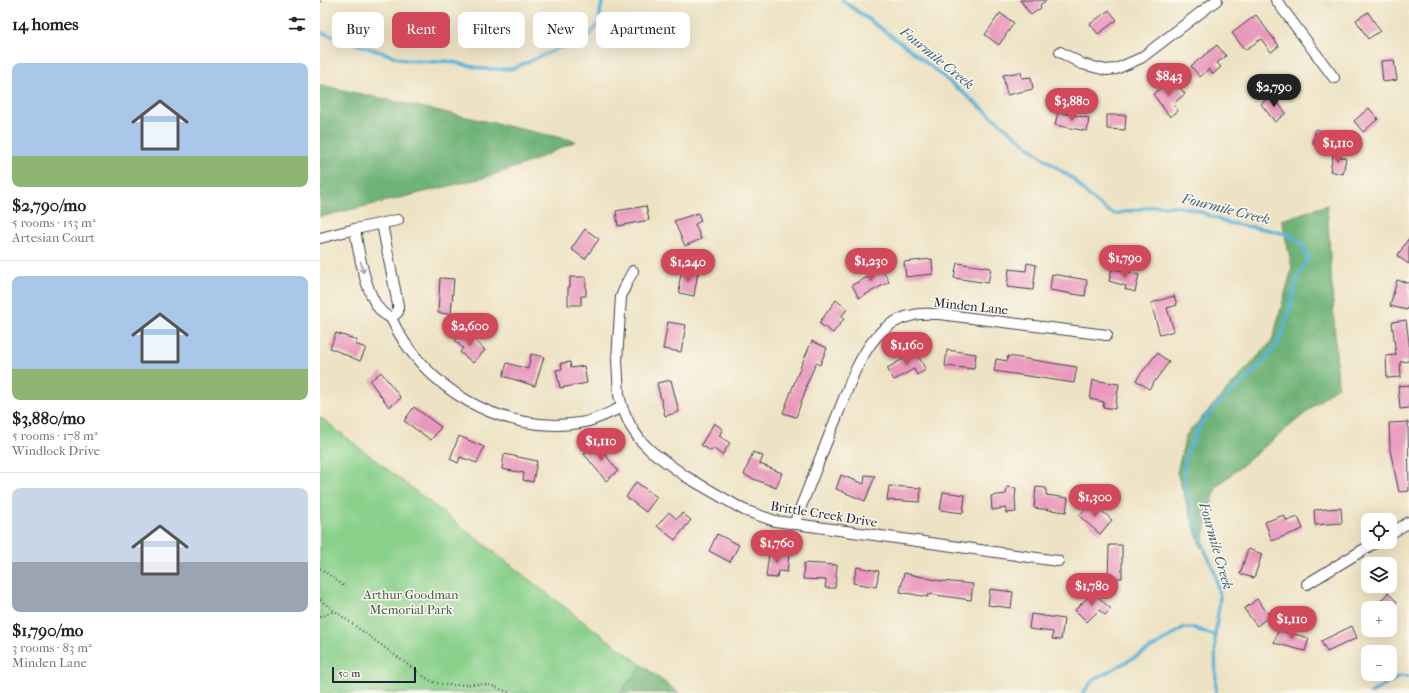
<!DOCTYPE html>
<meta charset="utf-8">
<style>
body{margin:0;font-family:"IM FELL French Canon",serif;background:#f2f2f2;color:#222;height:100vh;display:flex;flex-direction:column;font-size:15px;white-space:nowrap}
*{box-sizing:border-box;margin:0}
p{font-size:13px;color:#767676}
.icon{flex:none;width:22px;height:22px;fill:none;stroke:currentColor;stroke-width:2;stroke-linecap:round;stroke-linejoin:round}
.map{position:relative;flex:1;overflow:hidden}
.sheet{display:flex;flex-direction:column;background:#fff;width:320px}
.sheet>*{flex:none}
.banner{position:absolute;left:12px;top:12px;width:380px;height:36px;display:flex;gap:8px}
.fabs{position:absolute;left:1041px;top:513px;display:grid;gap:8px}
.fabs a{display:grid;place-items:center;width:36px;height:36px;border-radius:8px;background:#fff;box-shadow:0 4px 16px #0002;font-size:20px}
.scale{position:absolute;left:12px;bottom:10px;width:84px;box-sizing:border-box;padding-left:4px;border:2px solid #22223b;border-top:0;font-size:11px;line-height:14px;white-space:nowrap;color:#22223b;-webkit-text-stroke:3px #fbf7ec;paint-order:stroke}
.price{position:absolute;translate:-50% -34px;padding:0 9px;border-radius:14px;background:#d1495b;color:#fff;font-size:13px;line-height:26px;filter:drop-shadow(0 1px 2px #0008)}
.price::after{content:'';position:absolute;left:50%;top:24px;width:12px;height:9px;margin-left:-6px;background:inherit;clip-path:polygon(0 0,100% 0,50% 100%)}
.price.on{background:#222;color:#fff}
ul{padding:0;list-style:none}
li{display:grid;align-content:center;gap:8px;height:212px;padding:0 12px}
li+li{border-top:1px solid #e0e0e0}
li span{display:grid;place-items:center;height:124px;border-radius:8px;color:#555}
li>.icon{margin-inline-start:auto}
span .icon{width:72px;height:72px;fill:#fffc;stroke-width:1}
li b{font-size:17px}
h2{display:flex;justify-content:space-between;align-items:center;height:48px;padding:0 12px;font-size:17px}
.pill{padding:0 14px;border-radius:8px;background:#fff;box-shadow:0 4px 16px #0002;font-size:14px;line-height:36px}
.pill.on{background:#d1495b;color:#fff}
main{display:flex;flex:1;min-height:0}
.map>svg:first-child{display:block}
</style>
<main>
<section class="sheet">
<h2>14 homes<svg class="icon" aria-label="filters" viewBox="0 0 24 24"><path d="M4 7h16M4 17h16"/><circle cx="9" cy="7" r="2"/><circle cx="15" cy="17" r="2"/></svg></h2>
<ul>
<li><span style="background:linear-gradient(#a9c7e8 75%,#8fb573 0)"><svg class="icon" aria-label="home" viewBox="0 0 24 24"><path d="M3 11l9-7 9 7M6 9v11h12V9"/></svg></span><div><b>$2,790/mo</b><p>5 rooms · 153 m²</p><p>Artesian Court</p></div></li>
<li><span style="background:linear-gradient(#a9c7e8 75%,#8fb573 0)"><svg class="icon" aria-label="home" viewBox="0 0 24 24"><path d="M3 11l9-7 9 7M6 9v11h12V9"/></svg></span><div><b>$3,880/mo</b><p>5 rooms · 178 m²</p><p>Windlock Drive</p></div></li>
<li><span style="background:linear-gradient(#c9d6e8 60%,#9aa5b1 0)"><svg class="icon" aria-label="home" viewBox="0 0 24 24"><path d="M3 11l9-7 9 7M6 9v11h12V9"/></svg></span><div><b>$1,790/mo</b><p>3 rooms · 83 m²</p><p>Minden Lane</p></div></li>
</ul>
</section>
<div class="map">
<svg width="1089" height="693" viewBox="0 0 1089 693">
<rect width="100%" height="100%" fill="#fbf7ec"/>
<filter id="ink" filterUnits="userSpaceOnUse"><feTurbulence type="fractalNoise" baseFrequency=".025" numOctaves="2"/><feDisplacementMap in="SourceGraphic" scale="8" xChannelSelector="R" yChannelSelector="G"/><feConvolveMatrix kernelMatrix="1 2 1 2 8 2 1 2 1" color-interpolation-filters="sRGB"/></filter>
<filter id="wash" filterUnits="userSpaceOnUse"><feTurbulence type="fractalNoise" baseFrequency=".012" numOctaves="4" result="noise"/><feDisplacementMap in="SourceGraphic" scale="16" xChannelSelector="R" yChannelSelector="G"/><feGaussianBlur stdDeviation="0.9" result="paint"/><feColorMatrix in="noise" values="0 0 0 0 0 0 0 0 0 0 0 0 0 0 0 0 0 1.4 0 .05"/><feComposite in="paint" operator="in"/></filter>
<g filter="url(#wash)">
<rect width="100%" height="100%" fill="#ede2c3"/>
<!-- green -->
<path fill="#89d08b" stroke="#567963" d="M0,417L265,623L322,665L300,693H0Z"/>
<!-- forest -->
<g fill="#6eb277" stroke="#486a59">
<path d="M0,85L256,141L213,161L167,177L0,217Z"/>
<path d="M1007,205L1018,386L896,487L881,548L857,473L866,435L952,341L972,268L962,220Z"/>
<path d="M322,665L359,693H300Z"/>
</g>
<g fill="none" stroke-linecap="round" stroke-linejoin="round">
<!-- stream -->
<g stroke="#5cb3d9" stroke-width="3.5">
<path d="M522,0L588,48L723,158L752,178L770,197L786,210L794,214L835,206H854L873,209L908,223L944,229L971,235L982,244L988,258L978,276L963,333L958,343L941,365L898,404L881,423L866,456L864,468L865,482L885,550L894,570L900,597L895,636L896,693"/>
<path d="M0,32L85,60L113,62L127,61L164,69H192L269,35C273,31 277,28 279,22C281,15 279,6 284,0"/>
<path d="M763,693L773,680L837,645L863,628H874L895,636"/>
<path d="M1051,693L1080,676L1089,677"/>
</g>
</g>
<g id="blocks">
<!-- building -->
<g fill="#e997bb">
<path d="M700,0H727L720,5L721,8L711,15Z"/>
<path d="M789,10L797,20L778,34L770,24Z"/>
<path d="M1048,12L1060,31L1048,39L1036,20Z"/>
<path d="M680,13L694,23L679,45L665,35Z"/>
<path d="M936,15L959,46L951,52L941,39L925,50L912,33Z"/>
<path d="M897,45L906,56L897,63L901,67L893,74L889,69L880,77L871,66Z"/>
<path d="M1074,60L1077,80L1063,82L1061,61Z"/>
<path d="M701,72L702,78L711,77L713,89L687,95L683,75Z"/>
<path d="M853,79L865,94L853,104L858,111L850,117L833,94Z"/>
<path d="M952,95L966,113L955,122L941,104Z"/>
<path d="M1049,108L1058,119L1043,132L1034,121Z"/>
<path d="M738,112L769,118L767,131L735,125Z"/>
<path d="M787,115H806L805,130L787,129Z"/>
<path d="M996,129L1016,134L1013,149L993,144Z"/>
<path d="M1013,155L1026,158L1023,174L1010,171Z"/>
<path d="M326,206L329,220L298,226L296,211Z"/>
<path d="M378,213L381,221L375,224L381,239L365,246L354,221Z"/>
<path d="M265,229L279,239L265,259L251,249Z"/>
<path d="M1089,238V264L1077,256Z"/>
<path d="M612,259L613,274L586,277L584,262Z"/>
<path d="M560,263L569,282L539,298L532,285L554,274L551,268Z"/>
<path d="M637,263L671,268L668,283L634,278Z"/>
<path d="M707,263L716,265L713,290L687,287L689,269L706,271Z"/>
<path d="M792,268L819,275L815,292L805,289L806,286L789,281Z"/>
<path d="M362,270L378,272L374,296L360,293L359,284Z"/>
<path d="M732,274L767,280L765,296L730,290Z"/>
<path d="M250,277H266V296H261V305H248V287H250Z"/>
<path d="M120,278L134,279L131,314L118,313Z"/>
<path d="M1077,280L1089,283V301L1087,310L1070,306Z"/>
<path d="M854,296L857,305L847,308L854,331L840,335L831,303Z"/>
<path d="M516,300L527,309L521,317L524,319L513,333L499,323Z"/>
<path d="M1086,320L1089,342V361L1080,362L1081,377L1067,378L1066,356L1076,355L1072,322Z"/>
<path d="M348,322L366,325L361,352L343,349Z"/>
<path d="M145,331L165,350L153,363L140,352L143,348L135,341Z"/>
<path d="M16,333L37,340L35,344L46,348L40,361L10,348Z"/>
<path d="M492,341L507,348L500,365L496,363L486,386H487L476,417L463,413L480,368Z"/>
<path d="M627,350L656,354L654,369L625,366Z"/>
<path d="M596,352L606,370L597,375L594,369L574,380L567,368Z"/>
<path d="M837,353L849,362L829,389L816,380Z"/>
<path d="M211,354L224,357L215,386L183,376L187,363L208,369Z"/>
<path d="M688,356L757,367L754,383L674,371L676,359L687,361Z"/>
<path d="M250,362L251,368L264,366L267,383L240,388L236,370L242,369L241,363Z"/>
<path d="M61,372L81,398L69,407L50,381Z"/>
<path d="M351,380L359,412L345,416L337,383Z"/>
<path d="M773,380L799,384L795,409L783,407L784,402L770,399Z"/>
<path d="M1089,385V408L1080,409L1078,386Z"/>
<path d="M94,407L121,427L111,440L84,421Z"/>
<path d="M1088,422L1089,491L1079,492L1070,450L1069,423Z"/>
<path d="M394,423L403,429L399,436L410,443L402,455L393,448L391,451L381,445Z"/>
<path d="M139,436L164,447L157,463L140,457L138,463L130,459Z"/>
<path d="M277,444L298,471L286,481L264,454Z"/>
<path d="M433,452L443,456L440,464L462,473L456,488L424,475Z"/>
<path d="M184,454L217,461L213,482L203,480L204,473L182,469Z"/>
<path d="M521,475L544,484L545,475L555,476L545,501L516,489Z"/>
<path d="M316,482L337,497L326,512L306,497Z"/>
<path d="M569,486L601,488L600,502L567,500Z"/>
<path d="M687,487L696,488L695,498L696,512L686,513V508L672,510L671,496L686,494Z"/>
<path d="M716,487L726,488V495L748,498L746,512L714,508Z"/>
<path d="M623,492L645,495L643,513L620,510Z"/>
<path d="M771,501L792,520L780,534L759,516Z"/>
<path d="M1021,508L1022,523L995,525L994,510Z"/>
<path d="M349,512L357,519L362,513L371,520L355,540L337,526Z"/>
<path d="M964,515L967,521L978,517L983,529L952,541L945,522Z"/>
<path d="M397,534L419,545L410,562L389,551Z"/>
<path d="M789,545H802V578H788Z"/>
<path d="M928,549L942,554L934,578L920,574Z"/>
<path d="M449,552L469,555L467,572L458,571L457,578L446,577Z"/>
<path d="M484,563L517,565L515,588H505L506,580L483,579Z"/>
<path d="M537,567L559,571L556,587L533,583Z"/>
<path d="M584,573L621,581L653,584L651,600L609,594L608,597L580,592Z"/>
<path d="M670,589L693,592L691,608L668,605Z"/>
<path d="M773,592L791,609L785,615L779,610L767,622L755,610Z"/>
<path d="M1068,593L1077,602L1071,608H1053Z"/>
<path d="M937,599L950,616L937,626L924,609Z"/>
<path d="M711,614L744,619L741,640L732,639L733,632L709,629Z"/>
<path d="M1032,626L1037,638L1007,652L1001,641Z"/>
<path d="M958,630L989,638L985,651L954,643Z"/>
</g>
</g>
</g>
<g filter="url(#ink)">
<use href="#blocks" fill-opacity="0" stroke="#403f4f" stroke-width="1"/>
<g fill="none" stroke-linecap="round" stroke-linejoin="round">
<!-- street casing -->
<g stroke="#403f4f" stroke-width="12">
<g id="street">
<path d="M956,0L1014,78"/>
<path d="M740,52L762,64L786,70L796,69L821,58L897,0"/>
<path d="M35,229C38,251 46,295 61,311C63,314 68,316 71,318L78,312V305L62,224"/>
<path d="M0,238L35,229L78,220"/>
<path d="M313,271L307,282L301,297L297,360L299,395L302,407L311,427L320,440L331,451L365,476L424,510L455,521L738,561"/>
<path d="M71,318C103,388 182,435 260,423C275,421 289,413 302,407"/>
<path d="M474,524L534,373C547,346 562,321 594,315C602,313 611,314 619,314L787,335"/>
<path d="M1070,534L1089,522"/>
<path d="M987,584L1056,542"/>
</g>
</g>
<!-- path -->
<g stroke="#403f4f" stroke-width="2" stroke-dasharray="1 3" stroke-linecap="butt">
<path d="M0,2L3,0"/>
<path d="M0,568L24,586"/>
<path d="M0,600L106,678C125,689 137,684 157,684C169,684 179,688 190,693"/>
<path d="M0,617L15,611"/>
</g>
<!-- street -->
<use href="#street" stroke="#fff" stroke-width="10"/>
</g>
<!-- one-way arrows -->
<defs><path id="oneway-shaft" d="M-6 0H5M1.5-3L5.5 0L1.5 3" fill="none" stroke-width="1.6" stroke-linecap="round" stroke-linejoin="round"/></defs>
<use stroke="#9c9ca7" href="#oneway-shaft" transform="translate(42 267) rotate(75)"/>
</g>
<g text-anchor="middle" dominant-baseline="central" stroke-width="3" stroke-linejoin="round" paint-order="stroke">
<!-- street labels -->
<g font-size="13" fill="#22223b" stroke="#fbf7ec">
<text transform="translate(651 306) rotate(6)">Minden Lane</text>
<text transform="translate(504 514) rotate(9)">Brittle Creek Drive</text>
</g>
<!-- park labels -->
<g font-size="13" fill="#415653" stroke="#fbf7ec">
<text x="91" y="594">Arthur Goodman<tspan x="91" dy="15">Memorial Park</tspan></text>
</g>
<!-- water labels -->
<g font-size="14" font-style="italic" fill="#395c7a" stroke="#fbf7ec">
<text transform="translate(617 58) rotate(39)">Fourmile Creek</text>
<text transform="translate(906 209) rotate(14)">Fourmile Creek</text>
<text transform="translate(896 546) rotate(74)">Fourmile Creek</text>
</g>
</g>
</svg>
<div class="fabs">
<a><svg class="icon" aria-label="locate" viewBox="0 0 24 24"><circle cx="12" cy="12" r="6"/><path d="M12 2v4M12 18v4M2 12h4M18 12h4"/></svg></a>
<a><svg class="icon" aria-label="layers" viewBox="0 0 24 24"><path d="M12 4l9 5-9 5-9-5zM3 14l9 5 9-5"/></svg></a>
<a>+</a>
<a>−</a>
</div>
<div class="scale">50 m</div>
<b class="price" style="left:849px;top:97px">$843</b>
<b class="price on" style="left:954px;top:108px">$2,790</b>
<b class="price" style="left:752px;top:122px">$3,880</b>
<b class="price" style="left:1018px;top:164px">$1,110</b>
<b class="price" style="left:805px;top:279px">$1,790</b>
<b class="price" style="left:551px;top:282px">$1,230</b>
<b class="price" style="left:368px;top:283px">$1,240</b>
<b class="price" style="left:150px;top:347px">$2,600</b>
<b class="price" style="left:587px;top:366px">$1,160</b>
<b class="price" style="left:281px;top:462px">$1,110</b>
<b class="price" style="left:775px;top:518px">$1,300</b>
<b class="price" style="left:457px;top:564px">$1,760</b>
<b class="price" style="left:772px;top:607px">$1,780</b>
<b class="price" style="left:972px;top:640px">$1,110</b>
<div class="banner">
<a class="pill">Buy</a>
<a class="pill on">Rent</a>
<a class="pill">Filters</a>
<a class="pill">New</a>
<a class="pill">Apartment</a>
</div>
</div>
</main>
